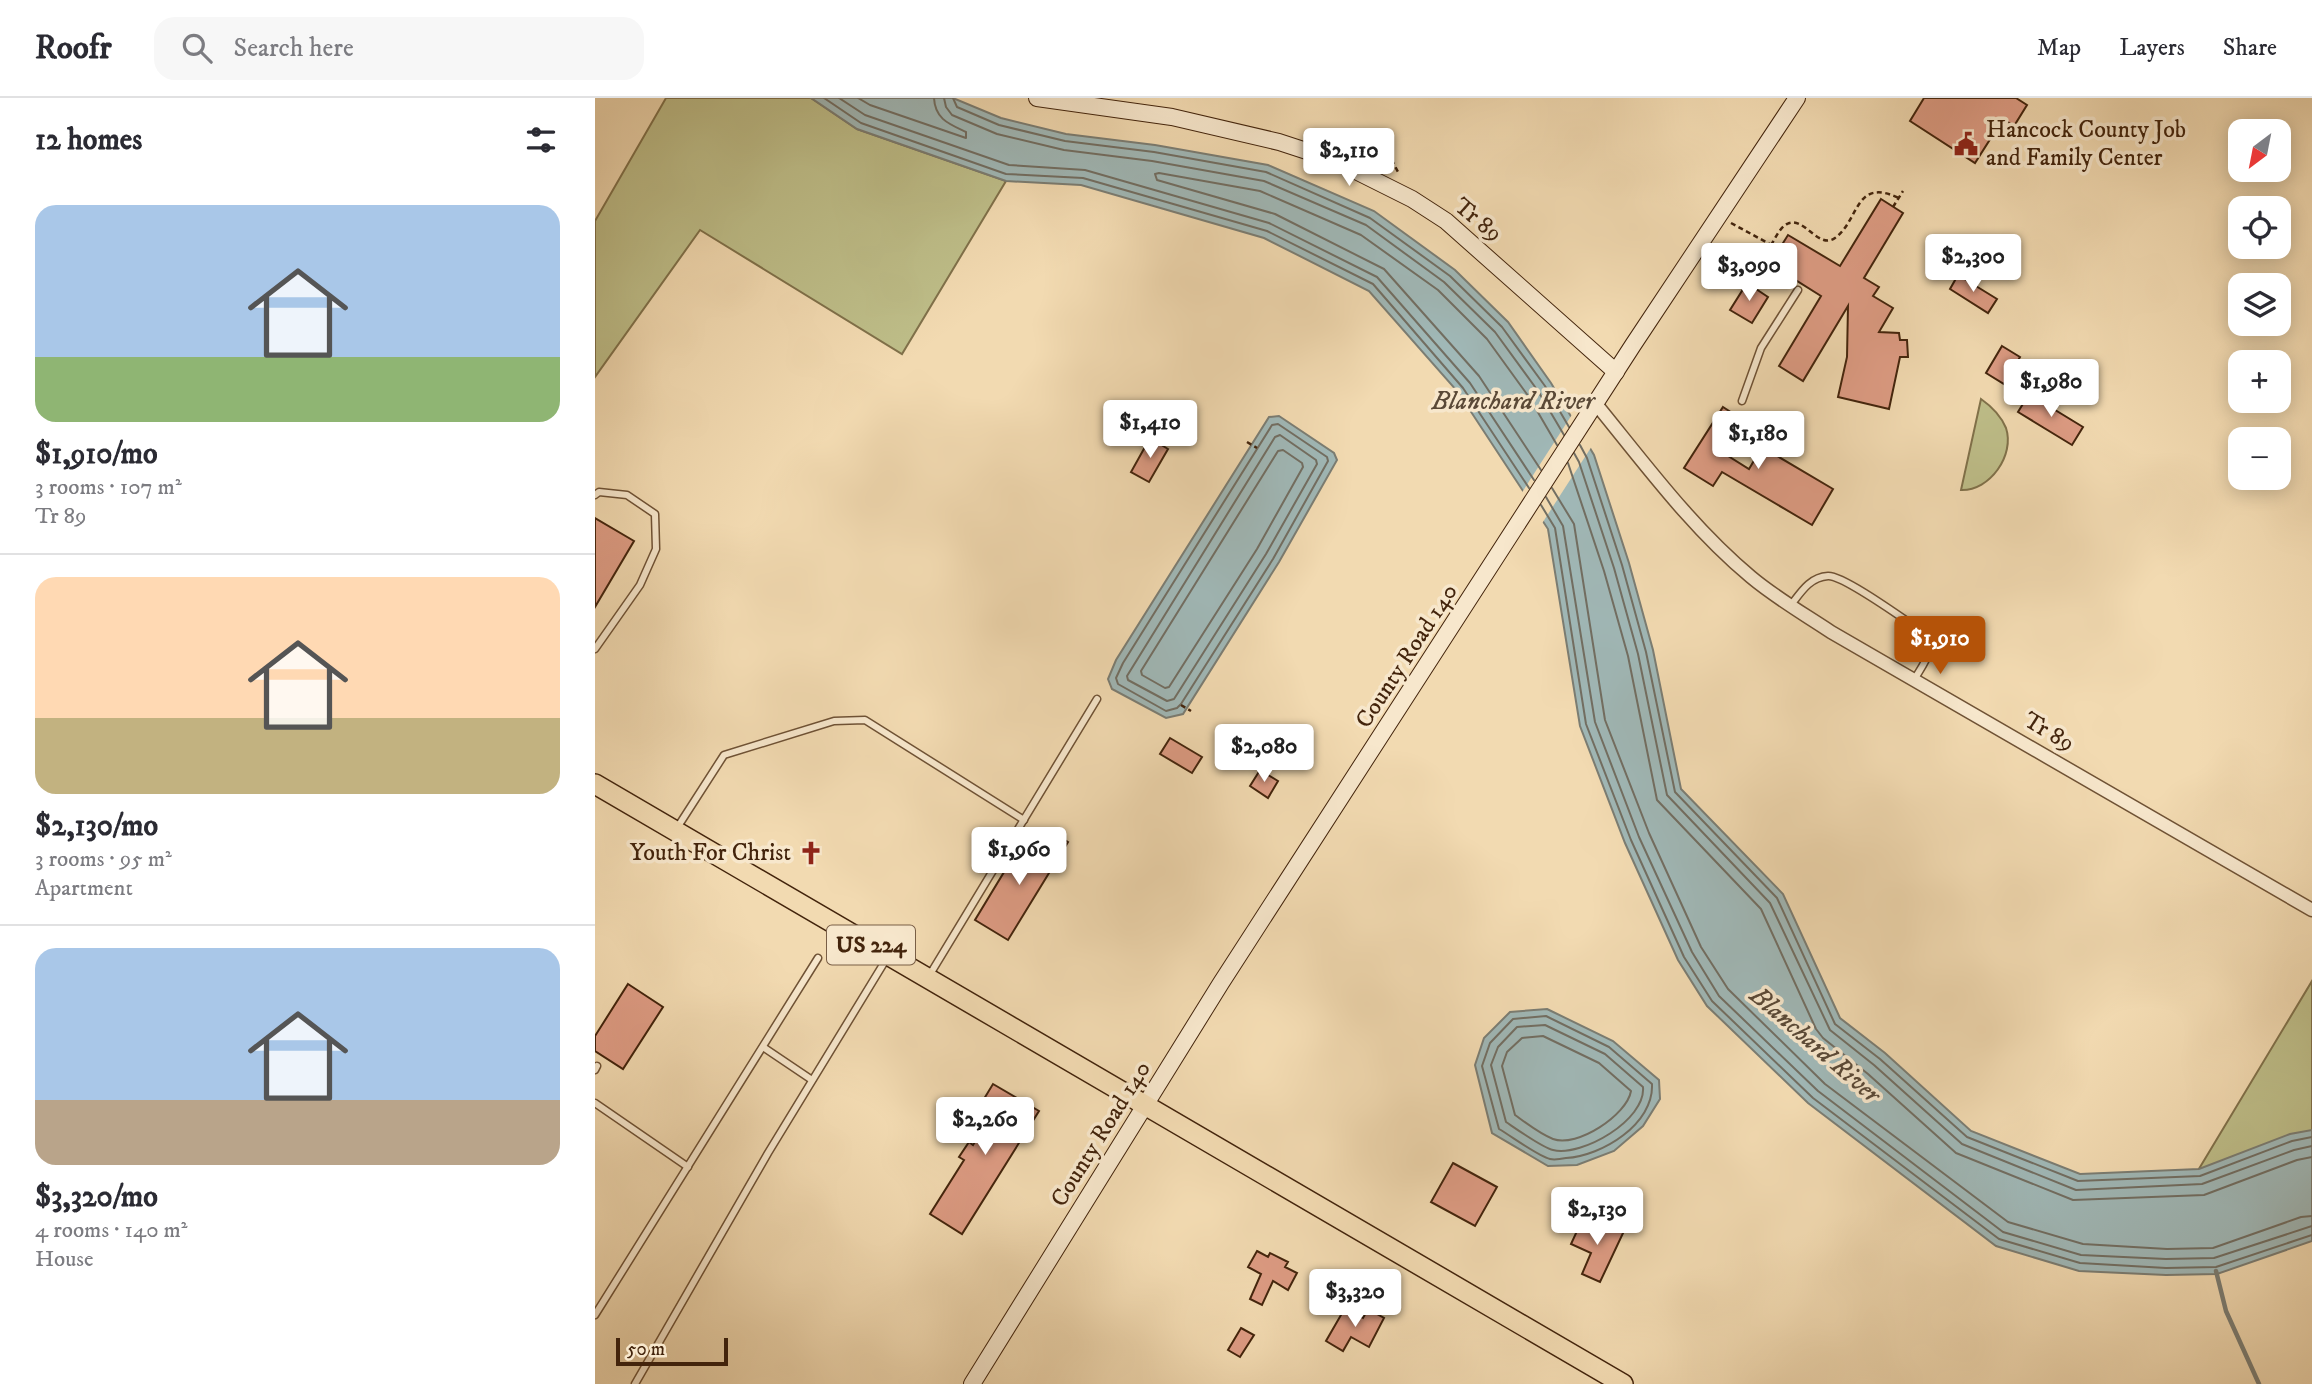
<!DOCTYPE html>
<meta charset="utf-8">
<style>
body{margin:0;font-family:"IM FELL DW Pica",serif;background:#f7f7f7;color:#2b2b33;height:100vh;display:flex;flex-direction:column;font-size:26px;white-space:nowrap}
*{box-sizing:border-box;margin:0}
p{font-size:23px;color:#7c7c81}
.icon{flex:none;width:38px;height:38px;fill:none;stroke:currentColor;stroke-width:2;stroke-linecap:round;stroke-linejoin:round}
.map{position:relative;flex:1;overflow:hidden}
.panel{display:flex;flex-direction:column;background:#fff;width:595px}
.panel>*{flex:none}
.needle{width:46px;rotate:212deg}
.buttons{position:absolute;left:1633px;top:21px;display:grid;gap:14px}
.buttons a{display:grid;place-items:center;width:63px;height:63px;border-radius:14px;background:#fff;box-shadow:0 4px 18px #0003;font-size:35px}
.scale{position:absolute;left:21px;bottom:18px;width:112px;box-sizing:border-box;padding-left:7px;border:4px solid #43240c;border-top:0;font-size:19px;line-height:24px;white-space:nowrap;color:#43240c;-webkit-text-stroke:5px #f7e7cc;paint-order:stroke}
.price{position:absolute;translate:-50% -60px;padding:0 16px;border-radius:7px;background:#fff;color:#222;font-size:23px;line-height:46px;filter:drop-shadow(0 2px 4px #0008)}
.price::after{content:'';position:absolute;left:50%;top:42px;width:21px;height:16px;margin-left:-10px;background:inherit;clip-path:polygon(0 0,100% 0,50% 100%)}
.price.current{background:#b45309;color:#fff}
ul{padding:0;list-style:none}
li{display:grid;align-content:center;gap:14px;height:371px;padding:0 35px}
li+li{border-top:2px solid #e1e1e2}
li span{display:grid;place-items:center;height:217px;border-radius:21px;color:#555}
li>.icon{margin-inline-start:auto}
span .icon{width:126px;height:126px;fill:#fffc;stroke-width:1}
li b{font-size:30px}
h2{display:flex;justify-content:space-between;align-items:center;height:84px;padding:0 35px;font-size:30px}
header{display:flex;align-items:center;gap:42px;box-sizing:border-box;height:98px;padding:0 35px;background:#fff;border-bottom:2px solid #e1e1e2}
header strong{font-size:33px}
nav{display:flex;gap:38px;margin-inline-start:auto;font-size:24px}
.search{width:490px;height:63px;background:#f7f7f7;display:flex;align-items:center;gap:18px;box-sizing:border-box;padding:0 24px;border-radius:21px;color:#7c7c81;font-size:26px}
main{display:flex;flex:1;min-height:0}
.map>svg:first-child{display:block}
</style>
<header>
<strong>Roofr</strong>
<div class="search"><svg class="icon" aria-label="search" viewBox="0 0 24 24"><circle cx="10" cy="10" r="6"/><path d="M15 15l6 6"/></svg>Search here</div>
<nav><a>Map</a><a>Layers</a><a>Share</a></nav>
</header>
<main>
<section class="panel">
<h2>12 homes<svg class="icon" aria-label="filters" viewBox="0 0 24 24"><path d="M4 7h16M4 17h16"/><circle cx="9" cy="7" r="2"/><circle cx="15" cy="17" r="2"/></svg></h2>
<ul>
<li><span style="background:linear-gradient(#a9c7e8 70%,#8fb573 0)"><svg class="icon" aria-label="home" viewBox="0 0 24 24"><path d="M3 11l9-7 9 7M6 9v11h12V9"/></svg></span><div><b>$1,910/mo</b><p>3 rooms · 107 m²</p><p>Tr 89</p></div></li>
<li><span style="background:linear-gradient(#ffd9b3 65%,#c2b280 0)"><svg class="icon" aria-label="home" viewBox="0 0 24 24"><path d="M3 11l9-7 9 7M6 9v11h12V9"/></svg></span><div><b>$2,130/mo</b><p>3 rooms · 95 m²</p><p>Apartment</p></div></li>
<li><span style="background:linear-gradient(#a9c7e8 70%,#b9a48a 0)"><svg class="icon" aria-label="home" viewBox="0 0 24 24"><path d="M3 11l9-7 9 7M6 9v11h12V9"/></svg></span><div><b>$3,320/mo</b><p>4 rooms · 140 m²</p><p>House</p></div></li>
</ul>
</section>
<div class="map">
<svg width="1717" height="1286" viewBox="0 0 1717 1286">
<rect width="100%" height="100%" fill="#f2dab1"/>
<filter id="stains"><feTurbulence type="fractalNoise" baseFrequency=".00286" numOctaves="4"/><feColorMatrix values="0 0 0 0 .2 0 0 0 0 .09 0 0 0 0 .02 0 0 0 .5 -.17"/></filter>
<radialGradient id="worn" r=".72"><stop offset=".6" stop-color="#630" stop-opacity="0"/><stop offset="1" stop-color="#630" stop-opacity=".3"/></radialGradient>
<!-- green -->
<g fill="#bebe89" stroke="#80714a" stroke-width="2">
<path d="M71,0H216L262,31L411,83L307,256L105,132L0,279V123Z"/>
<path d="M1386,301C1396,308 1406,318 1411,330C1420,357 1395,393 1366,392Z"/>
<path d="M683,628L709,645L693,669L668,653Z"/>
<path d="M1717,883V1077L1572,1124Z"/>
</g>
<!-- water -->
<g fill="#a0b8b7" stroke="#7b7d73" stroke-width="2">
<path d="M216,0H358L406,20L471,36L560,47L673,67L779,113L860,172L913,224L956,285L999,357L1034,465L1058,552L1086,691L1188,796L1245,920L1290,955L1376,1033L1485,1076L1604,1071L1695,1036L1717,1032V1143L1622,1176L1571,1177L1484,1173L1401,1148L1213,1005L1112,908L1083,862L1030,745L985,628L953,431L863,294L774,193L669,140L486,87L411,83L262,31Z"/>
<path d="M684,318L739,355L742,362L684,464L588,616L571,620L517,591L513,581L521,562L674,319Z"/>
<path d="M952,911L1018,943L1064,982L1065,1001L1048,1028L1019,1053L982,1067L953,1068L897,1035L880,967L889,940L915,914Z"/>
</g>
<!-- pier -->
<path fill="#f2dab1" d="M978,315L997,348L946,427L926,396Z"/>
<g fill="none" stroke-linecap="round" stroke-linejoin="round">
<!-- shore -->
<g stroke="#726e62" stroke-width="2">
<path d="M229,0L266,25L411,76L488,80L672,133L778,186L868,290L934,390"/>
<path d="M244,0L270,17L414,67L490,72L674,125L782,179L875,285L939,382"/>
<path d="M263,0L275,7L371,40V34C354,26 340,21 339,0"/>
<path d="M349,0L351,9L357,17L402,36L469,52L557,63L669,83L771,127L849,184L900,234L943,293L969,337"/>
<path d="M358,0L362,9L404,27L470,43L559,54L671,74L775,120L855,178L907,229L950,288L974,329"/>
<path d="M683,326L732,359L733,363L678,461L586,606L582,610L571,613L523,586L521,580L528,565L677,327Z"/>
<path d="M685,337L721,362L722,366L671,456L579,601L572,603L533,582L532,578L680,339Z"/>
<path d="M985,347L992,360L1027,467L1051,554L1080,694L1182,800L1240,926L1285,961L1372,1039L1483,1083L1605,1078L1697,1043L1717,1039"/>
<path d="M688,352L707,365L708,369L662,451L574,589L570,590L547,577L546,573L683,353Z"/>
<path d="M979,355L984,364L1019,470L1043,556L1072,697L1175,805L1235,932L1279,967L1367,1046L1481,1092L1607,1086L1699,1052L1717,1048"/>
<path d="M973,365L1009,473L1033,558L1062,702L1166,811L1221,931L1228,940L1273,976L1361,1055L1478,1102L1609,1097L1702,1062L1717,1059"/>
<path d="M946,372L884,278L789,171L680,116L562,82L560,76L564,75L665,93L766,137L843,192L892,241L934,299L962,347"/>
<path d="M957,390L979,426L1010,622L1054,735L1106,849L1133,891L1230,986L1413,1124L1488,1146L1572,1151L1618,1150L1706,1119L1717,1118"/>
<path d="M951,399L968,428L1000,624L1044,739L1097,854L1124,898L1223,993L1408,1134L1486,1157L1571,1161L1619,1160L1717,1128"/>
<path d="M946,407L960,430L991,626L1036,742L1089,859L1117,903L1218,1000L1404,1141L1485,1165L1571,1170L1621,1169L1717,1137"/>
<path d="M951,918L1014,949L1057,986C1059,1026 1007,1058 971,1060C966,1061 959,1062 955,1061C943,1058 916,1038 904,1031L887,968L895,945L918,921Z"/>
<path d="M950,927L1010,956L1048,989C1051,1022 987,1059 958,1052C948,1050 920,1030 911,1024L896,967L903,949L922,929Z"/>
<path d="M948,938L1004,965L1036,993C1032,1017 982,1050 958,1041C945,1036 931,1025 920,1017L907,968L912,954L927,940Z"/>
</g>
<!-- stream -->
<path stroke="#7b7d73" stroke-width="4.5" d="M1621,1173L1631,1213L1664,1286"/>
</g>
<!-- building -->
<g fill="#de9c84" stroke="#43240c" stroke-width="2">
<path d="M1329,0H1421L1432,7L1419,28L1408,21L1380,65L1315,23Z"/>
<path d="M1286,101L1308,115L1269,180L1284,189L1278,198L1298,210L1284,234L1304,235L1305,242H1312L1313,259H1305L1294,311L1243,299L1252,259L1253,208L1208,283L1184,268L1226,198L1175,166L1193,137L1245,168Z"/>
<path d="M1363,177L1402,201L1393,215L1355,191Z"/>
<path d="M1152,185L1173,199L1157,225L1135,212Z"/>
<path d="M1407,248L1425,259L1409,286L1391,275Z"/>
<path d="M1434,296L1488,329L1477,347L1423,314Z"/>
<path d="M1128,309L1151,324L1130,356L1154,371L1167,349L1238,391L1217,427L1127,374L1118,388L1089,370Z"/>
<path d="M555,340L573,351L554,384L536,374Z"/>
<path d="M0,420L39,443L0,509Z"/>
<path d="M575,640L607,659L597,675L565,656Z"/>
<path d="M665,672L683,683L673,700L655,688Z"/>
<path d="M459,735L473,744L413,842L380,822L426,746L445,757Z"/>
<path d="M33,886L68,909L28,971L0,953V938Z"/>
<path d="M398,986L444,1013L367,1136L335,1116L369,1062L364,1059L374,1044L378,1047L390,1027L378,1019Z"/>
<path d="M858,1065L902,1089L880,1128L836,1104Z"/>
<path d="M988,1120L1011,1131L1013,1126L1029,1133L1005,1184L987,1176L996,1155L976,1146Z"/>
<path d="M662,1153L673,1159L675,1155L693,1164L690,1169L702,1175L693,1192L678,1183L667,1207L655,1201L666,1176L653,1169Z"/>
<path d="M750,1210L768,1220L773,1211L789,1220L774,1249L756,1239L748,1253L731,1243Z"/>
<path d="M646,1230L659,1237L645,1259L633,1252Z"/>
</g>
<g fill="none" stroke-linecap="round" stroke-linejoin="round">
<!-- lane casing -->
<g stroke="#6f5235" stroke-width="9">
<g id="lane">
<path d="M1147,303L1166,250L1203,192"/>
<path d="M0,397L4,394L32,397L60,416L61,451L45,487L0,551"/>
<path d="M1196,507C1206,494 1215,479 1233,478C1249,477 1314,525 1331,536C1340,554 1328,566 1319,582"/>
<path d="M82,730L129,657L239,623L270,622L429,722"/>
<path d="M334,878L502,601"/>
<path d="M168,949L217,982"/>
<path d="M0,972L2,968"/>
<path d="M0,1005L93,1069"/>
<path d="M0,1217L223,860"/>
<path d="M40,1286L173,1055L292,860"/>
</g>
</g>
<!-- street casing -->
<g stroke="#6f5235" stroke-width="15">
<path id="street" d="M1001,306C1050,366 1097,430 1156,479C1181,500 1209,516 1236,534L1717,812"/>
</g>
<!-- secondary casing -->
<g stroke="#43240c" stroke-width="18">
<g id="secondary">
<path d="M442,0L577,19L684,44L739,62L817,101L851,123L1021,274"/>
<path d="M377,1286L626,885L1038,247L1202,0"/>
</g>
</g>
<!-- primary casing -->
<g stroke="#43240c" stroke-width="22">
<path id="primary" d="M0,686L1028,1286"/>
</g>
<!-- path -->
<g stroke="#43240c" stroke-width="2.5" stroke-dasharray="5 3.5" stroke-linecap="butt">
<path d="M785,39L804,76"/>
<path d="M1298,109L1308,93"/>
<path d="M1136,125L1184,151"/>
<path d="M1176,147C1180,141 1185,129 1192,126C1209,117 1223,152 1240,140C1265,122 1259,79 1304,100"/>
<path d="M652,344L662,350"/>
<path d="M586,607L596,613"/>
</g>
<!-- lane -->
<use href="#lane" stroke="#f7e7cc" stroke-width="6"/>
<!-- street -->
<use href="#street" stroke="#f7e7cc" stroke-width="12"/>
<!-- secondary -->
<use href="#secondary" stroke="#f7e7cc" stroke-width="16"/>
<!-- primary -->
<use href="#primary" stroke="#f2dab1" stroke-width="19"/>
</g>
<!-- icons -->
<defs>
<g id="civic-bare" transform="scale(1.89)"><path d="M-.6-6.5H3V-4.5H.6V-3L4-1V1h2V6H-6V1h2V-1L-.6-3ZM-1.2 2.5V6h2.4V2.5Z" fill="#8f2418" stroke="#f7e7cc" stroke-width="2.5" paint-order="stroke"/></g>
<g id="church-bare" transform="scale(1.89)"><path d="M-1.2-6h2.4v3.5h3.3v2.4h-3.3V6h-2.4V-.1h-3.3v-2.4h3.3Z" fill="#8f2418" stroke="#f7e7cc" stroke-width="2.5" paint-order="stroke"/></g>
</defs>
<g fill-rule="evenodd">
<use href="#civic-bare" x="1371" y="46"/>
<use href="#church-bare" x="216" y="755"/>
</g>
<g text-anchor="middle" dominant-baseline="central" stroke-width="7" stroke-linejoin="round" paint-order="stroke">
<!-- shield labels -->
<rect fill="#f7e7cc" stroke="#795e46" stroke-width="2" x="232" y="827.5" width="88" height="39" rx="5"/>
<g font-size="23" font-weight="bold" fill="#43240c">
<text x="276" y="847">US 224</text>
</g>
<!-- poi labels -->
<g font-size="24" fill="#43240c" stroke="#f7e7cc" text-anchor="start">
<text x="1391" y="32">Hancock County Job<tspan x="1391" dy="28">and Family Center</tspan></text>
<text x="196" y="755" text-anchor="end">Youth For Christ</text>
</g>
<!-- street labels -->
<g font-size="24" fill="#43240c" stroke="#f7e7cc">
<text transform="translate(883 122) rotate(39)">Tr 89</text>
<text transform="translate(812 558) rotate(-57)">County Road 140</text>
<text transform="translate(1454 634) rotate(30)">Tr 89</text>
<text transform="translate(506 1036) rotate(-58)">County Road 140</text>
</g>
<!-- water labels -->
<g font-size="26" font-style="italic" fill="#5a4937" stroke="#f7e7cc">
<text x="918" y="303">Blanchard River</text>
<text transform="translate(1220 947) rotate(41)">Blanchard River</text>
</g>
</g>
<rect width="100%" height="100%" filter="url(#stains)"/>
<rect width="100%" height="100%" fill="url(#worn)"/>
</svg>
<div class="buttons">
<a><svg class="needle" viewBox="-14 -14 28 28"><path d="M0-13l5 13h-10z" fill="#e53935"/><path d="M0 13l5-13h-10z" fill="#7c7c81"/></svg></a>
<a><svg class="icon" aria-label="locate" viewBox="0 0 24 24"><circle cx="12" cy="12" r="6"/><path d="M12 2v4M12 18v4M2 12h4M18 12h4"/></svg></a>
<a><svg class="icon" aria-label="layers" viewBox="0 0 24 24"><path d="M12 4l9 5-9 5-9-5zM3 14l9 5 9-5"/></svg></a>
<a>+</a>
<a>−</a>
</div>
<div class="scale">50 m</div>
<b class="price" style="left:754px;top:90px">$2,110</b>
<b class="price" style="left:1378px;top:196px">$2,300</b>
<b class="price" style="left:1154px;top:205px">$3,090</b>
<b class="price" style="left:1456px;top:321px">$1,980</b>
<b class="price" style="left:555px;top:362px">$1,410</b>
<b class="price" style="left:1163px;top:373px">$1,180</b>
<b class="price current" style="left:1345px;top:578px">$1,910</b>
<b class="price" style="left:669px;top:686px">$2,080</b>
<b class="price" style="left:424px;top:789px">$1,960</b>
<b class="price" style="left:390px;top:1059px">$2,260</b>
<b class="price" style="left:1002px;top:1149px">$2,130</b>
<b class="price" style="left:760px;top:1231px">$3,320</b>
</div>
</main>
